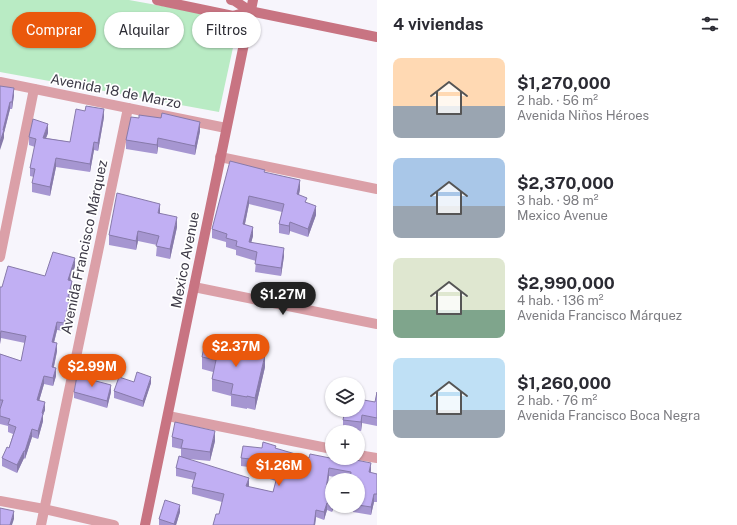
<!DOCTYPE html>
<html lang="es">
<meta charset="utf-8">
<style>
body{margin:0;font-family:"Public Sans",sans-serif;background:#f2f2f3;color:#2b2b33;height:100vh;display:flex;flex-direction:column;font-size:15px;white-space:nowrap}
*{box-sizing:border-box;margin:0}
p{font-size:13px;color:#7c7c81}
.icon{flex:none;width:22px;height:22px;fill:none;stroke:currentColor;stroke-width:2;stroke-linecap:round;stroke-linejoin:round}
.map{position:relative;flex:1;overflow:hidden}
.drawer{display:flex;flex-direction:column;background:#fff;width:360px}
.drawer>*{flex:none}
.banner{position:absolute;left:12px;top:12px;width:305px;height:36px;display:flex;gap:8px}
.fabs{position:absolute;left:325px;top:377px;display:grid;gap:8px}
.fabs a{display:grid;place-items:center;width:40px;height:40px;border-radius:50%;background:#fff;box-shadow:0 1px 3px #0004;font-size:20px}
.price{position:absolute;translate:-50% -34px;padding:0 9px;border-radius:14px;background:#ea580c;color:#fff;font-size:13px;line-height:26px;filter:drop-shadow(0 1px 2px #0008)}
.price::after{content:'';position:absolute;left:50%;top:24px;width:12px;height:9px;margin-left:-6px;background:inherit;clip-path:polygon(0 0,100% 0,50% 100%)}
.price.active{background:#222;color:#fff}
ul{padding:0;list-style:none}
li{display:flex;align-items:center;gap:12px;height:100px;padding:0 16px}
li span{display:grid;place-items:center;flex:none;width:112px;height:80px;border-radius:8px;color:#555}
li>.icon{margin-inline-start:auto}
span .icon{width:48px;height:48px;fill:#fffc;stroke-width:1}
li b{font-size:17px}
h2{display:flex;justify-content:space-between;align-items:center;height:48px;padding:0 16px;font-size:17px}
.pill{padding:0 14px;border-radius:18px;background:#fff;box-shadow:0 1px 3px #0004;font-size:14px;line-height:36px}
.pill.active{background:#ea580c;color:#fff}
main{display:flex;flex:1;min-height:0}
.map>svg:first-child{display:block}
</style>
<main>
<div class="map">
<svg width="377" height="525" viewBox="0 0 377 525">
<rect width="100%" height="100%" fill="#f7f5fc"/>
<!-- green -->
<path fill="#b9ebc4" d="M0,0H129L239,20L219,112L0,72Z"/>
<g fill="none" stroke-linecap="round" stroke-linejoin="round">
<!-- minor -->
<g stroke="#dba0a8" stroke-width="10">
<path d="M0,82L226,128"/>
<path d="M220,157L377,189"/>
<path d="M0,257L34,89"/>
<path d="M194,287L377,324"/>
<path d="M168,416L332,449"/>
<path d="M358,455L377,458"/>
<path d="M41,525L128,108"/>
</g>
<!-- tertiary -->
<path stroke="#dba0a8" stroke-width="10" d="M0,501L44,509L114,525"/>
<!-- secondary -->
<g stroke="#c87482" stroke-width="10">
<path d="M157,0L233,16L250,11"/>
<path d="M231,0L235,1L250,11L377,37"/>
<path d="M145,525L253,0"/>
</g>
</g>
<!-- wall -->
<g fill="#a696d1">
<path d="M0,86L14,95L12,109H10L4,133V138Z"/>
<path d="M104,117L98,151L94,150L90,172L56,167L50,196L32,192V183L34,177L30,176V168L35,147L29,145V137L48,133L46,138L70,142Z"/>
<path d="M200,131L195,155L158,147L157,154L126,149V140Z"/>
<path d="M265,172L300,189L299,195L307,203L316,215L308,237L290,231L289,235L279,233V224L282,212L249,204L245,224L253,236L251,242L284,256L281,276L255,272L256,261L236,255V250L226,247V242L212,238V229Z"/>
<path d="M160,214L177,227L170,259L156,256L157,245L138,241L136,250L109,245V235Z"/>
<path d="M75,266L70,281L72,289L69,302V310L64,331L57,330L54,343L57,351L54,367L56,376L53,386L44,384L39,401L45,410L43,415V421L38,439L32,437L25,459L24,458L17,473L2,466V458L9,448L13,434L8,432V426L0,424V354L21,361L25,343L1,338L0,344L2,287L45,276Z"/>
<path d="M202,357L265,367L255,410L247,408V409L231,406V396L212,391V379L213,372L202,369Z"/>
<path d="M134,382L151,383L143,407L114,398V391Z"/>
<path d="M74,392H111L107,408L74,398Z"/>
<path d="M377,392V426L362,423L361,431L343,428V420L375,402Z"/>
<path d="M172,437L215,441L210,461L188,459L249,487L273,492L276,481L257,475V468L241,466V458L262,448L276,449L309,458L371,470V473L377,474V502H374L371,515L353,512V506H358V480H350L329,476L327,489L332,491V506H334L332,512L327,510L324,520L316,517L315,525H213L219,514L222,502L192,494V487L194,480L176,476V468L181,456V449L172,447Z"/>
<path d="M180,512L176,525H159V519Z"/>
</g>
<!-- shaded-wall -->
<g fill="#877aaa">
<path d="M14,88V95L12,109V102Z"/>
<path d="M10,102V109L4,133V138L0,150V142Z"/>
<path d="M104,109V117L98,151V143Z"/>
<path d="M200,122V131L195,155V146Z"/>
<path d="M48,124V133L43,146V138Z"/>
<path d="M158,138V147L157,154V145Z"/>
<path d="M94,142V150L90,172V164Z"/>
<path d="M56,158V167L50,196V187Z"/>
<path d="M300,180V189L297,203V194Z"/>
<path d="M249,196V204L243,233V224Z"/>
<path d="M160,204V213L158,222V213Z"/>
<path d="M316,206V215L308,237V229Z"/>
<path d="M177,217V227L170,259V249Z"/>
<path d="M290,222V231L289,235V226Z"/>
<path d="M253,227V236L249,251V242Z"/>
<path d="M138,231V241L136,250V241Z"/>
<path d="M284,248V256L281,276V268Z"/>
<path d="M75,258V266L68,288V280Z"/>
<path d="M72,281V289L67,309V301Z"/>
<path d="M69,302V310L64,331V323Z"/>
<path d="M57,322V330L52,350V342Z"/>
<path d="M1,331V338L0,344V336Z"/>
<path d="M57,343V351L52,375V367Z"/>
<path d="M265,355V367L255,410V398Z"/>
<path d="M56,368V376L53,386V378Z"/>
<path d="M44,376V384L37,408V400Z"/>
<path d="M151,377V383L143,407V401Z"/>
<path d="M111,385V392L107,408V401Z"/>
<path d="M45,402V410L43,415V421L38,439V431Z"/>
<path d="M362,415V423L361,431V422Z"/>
<path d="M32,429V437L25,459V451Z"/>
<path d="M215,431V441L210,461V452Z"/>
<path d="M24,451V458L17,473V465Z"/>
<path d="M371,463V470L369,480V472Z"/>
<path d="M329,468V476L326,497V489Z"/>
<path d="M249,478V486L246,494V486Z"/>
<path d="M374,494V502L371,515V507Z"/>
<path d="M327,503V510L324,520V512Z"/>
<path d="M180,505V512L176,525H174Z"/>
<path d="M332,506H334L332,512Z"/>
<path d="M316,510V517L315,525H314Z"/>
<path d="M14,511V519L12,525H10Z"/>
</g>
<!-- building -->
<g fill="#c1aff3" stroke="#877aaa">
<path d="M0,86L14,88L12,102H10L3,130H4L0,142Z"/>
<path d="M86,106L104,109L98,143L94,142L90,164L56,158L50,187L32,183L35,169L30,168L36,139L29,137L33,119L48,124L43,138L70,142L76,109L85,111Z"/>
<path d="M162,113L200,122L195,146L158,138L157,145L126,140L131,117L139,118V115L161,118Z"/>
<path d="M230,161L265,170L264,172L300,180L297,194L307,198L305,202L316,206L308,229L290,222L289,226L279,224L284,204L249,196L243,224L253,227L249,242L284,248L281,268L255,264L257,252L236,246L237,241L226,238L227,234L212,229Z"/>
<path d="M117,193L160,204L158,213L177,217L170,249L156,246L159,236L138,231L136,241L109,235Z"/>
<path d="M53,252L75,258L68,280L72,281L67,301L69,302L64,323L57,322L52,342L57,343L52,367L56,368L53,378L44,376L37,400L45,402L42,413L43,414L38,431L32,429L25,451H24L17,465L2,458L7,447L9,448L16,427L8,424L10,419L0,416V409L3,400H0V354L21,361L26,336L1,331L0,336V287H2L8,266L45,276Z"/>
<path d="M205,341L265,355L255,398L247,396V397L231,394L233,384L212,379L216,360L202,357Z"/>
<path d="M137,372L151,377L143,401L114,391L119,377L134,382Z"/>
<path d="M77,376L111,385L107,401L74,392Z"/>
<path d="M377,392V418L362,415L361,422L343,420L345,410H358V399L375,402Z"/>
<path d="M175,422L215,431L210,452L181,448L183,440L172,437Z"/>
<path d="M263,442L276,446L275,448L309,458L310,454L345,461L346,458L371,463L369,472L377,474V494H374L371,507L358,505V480H350L351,472L329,468L326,489L332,491V504L327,503L324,512L316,510L314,525H213L216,514H219L224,494L192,487L196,473L176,468L179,456L249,478L246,486L273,492L278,473L257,468L259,460L241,458L243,446L262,448Z"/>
<path d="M165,500L180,505L174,524L159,519Z"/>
<path d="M0,508L14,511L10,525H0Z"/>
</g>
<g text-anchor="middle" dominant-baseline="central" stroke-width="3.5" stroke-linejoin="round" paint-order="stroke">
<!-- street labels -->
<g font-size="14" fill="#3d3a47" stroke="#fff">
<text transform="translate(116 91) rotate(11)">Avenida 18 de Marzo</text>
<text transform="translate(84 247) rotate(-78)">Avenida Francisco Márquez</text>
<text transform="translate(185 260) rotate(-79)">Mexico Avenue</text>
</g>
</g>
</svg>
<div class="fabs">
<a><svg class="icon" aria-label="layers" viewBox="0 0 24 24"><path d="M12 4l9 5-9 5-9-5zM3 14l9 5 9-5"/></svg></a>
<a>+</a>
<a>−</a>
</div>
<b class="price active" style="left:283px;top:316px">$1.27M</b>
<b class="price" style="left:236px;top:368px">$2.37M</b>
<b class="price" style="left:92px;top:388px">$2.99M</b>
<b class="price" style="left:279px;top:487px">$1.26M</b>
<div class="banner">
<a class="pill active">Comprar</a>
<a class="pill">Alquilar</a>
<a class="pill">Filtros</a>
</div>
</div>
<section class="drawer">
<h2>4 viviendas<svg class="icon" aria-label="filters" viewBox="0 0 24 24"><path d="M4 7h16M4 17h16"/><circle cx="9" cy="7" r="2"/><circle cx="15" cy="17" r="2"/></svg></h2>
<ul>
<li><span style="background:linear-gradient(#ffd9b3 60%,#9aa5b1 0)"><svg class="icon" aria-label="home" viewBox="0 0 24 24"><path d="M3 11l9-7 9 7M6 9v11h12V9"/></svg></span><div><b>$1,270,000</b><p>2 hab. · 56 m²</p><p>Avenida Niños Héroes</p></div></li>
<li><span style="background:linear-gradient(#a9c7e8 60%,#9aa5b1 0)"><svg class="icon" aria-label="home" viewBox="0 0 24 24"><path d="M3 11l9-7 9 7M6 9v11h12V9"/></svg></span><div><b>$2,370,000</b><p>3 hab. · 98 m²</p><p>Mexico Avenue</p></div></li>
<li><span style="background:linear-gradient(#dfe7d0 65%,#7fa58c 0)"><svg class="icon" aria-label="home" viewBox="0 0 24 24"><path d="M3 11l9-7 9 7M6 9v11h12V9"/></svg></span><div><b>$2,990,000</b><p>4 hab. · 136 m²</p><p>Avenida Francisco Márquez</p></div></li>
<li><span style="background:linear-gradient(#bfe0f5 65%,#9aa5b1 0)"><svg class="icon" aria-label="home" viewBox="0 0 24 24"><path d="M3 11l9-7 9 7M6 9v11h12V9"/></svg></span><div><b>$1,260,000</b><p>2 hab. · 76 m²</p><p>Avenida Francisco Boca Negra</p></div></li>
</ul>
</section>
</main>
